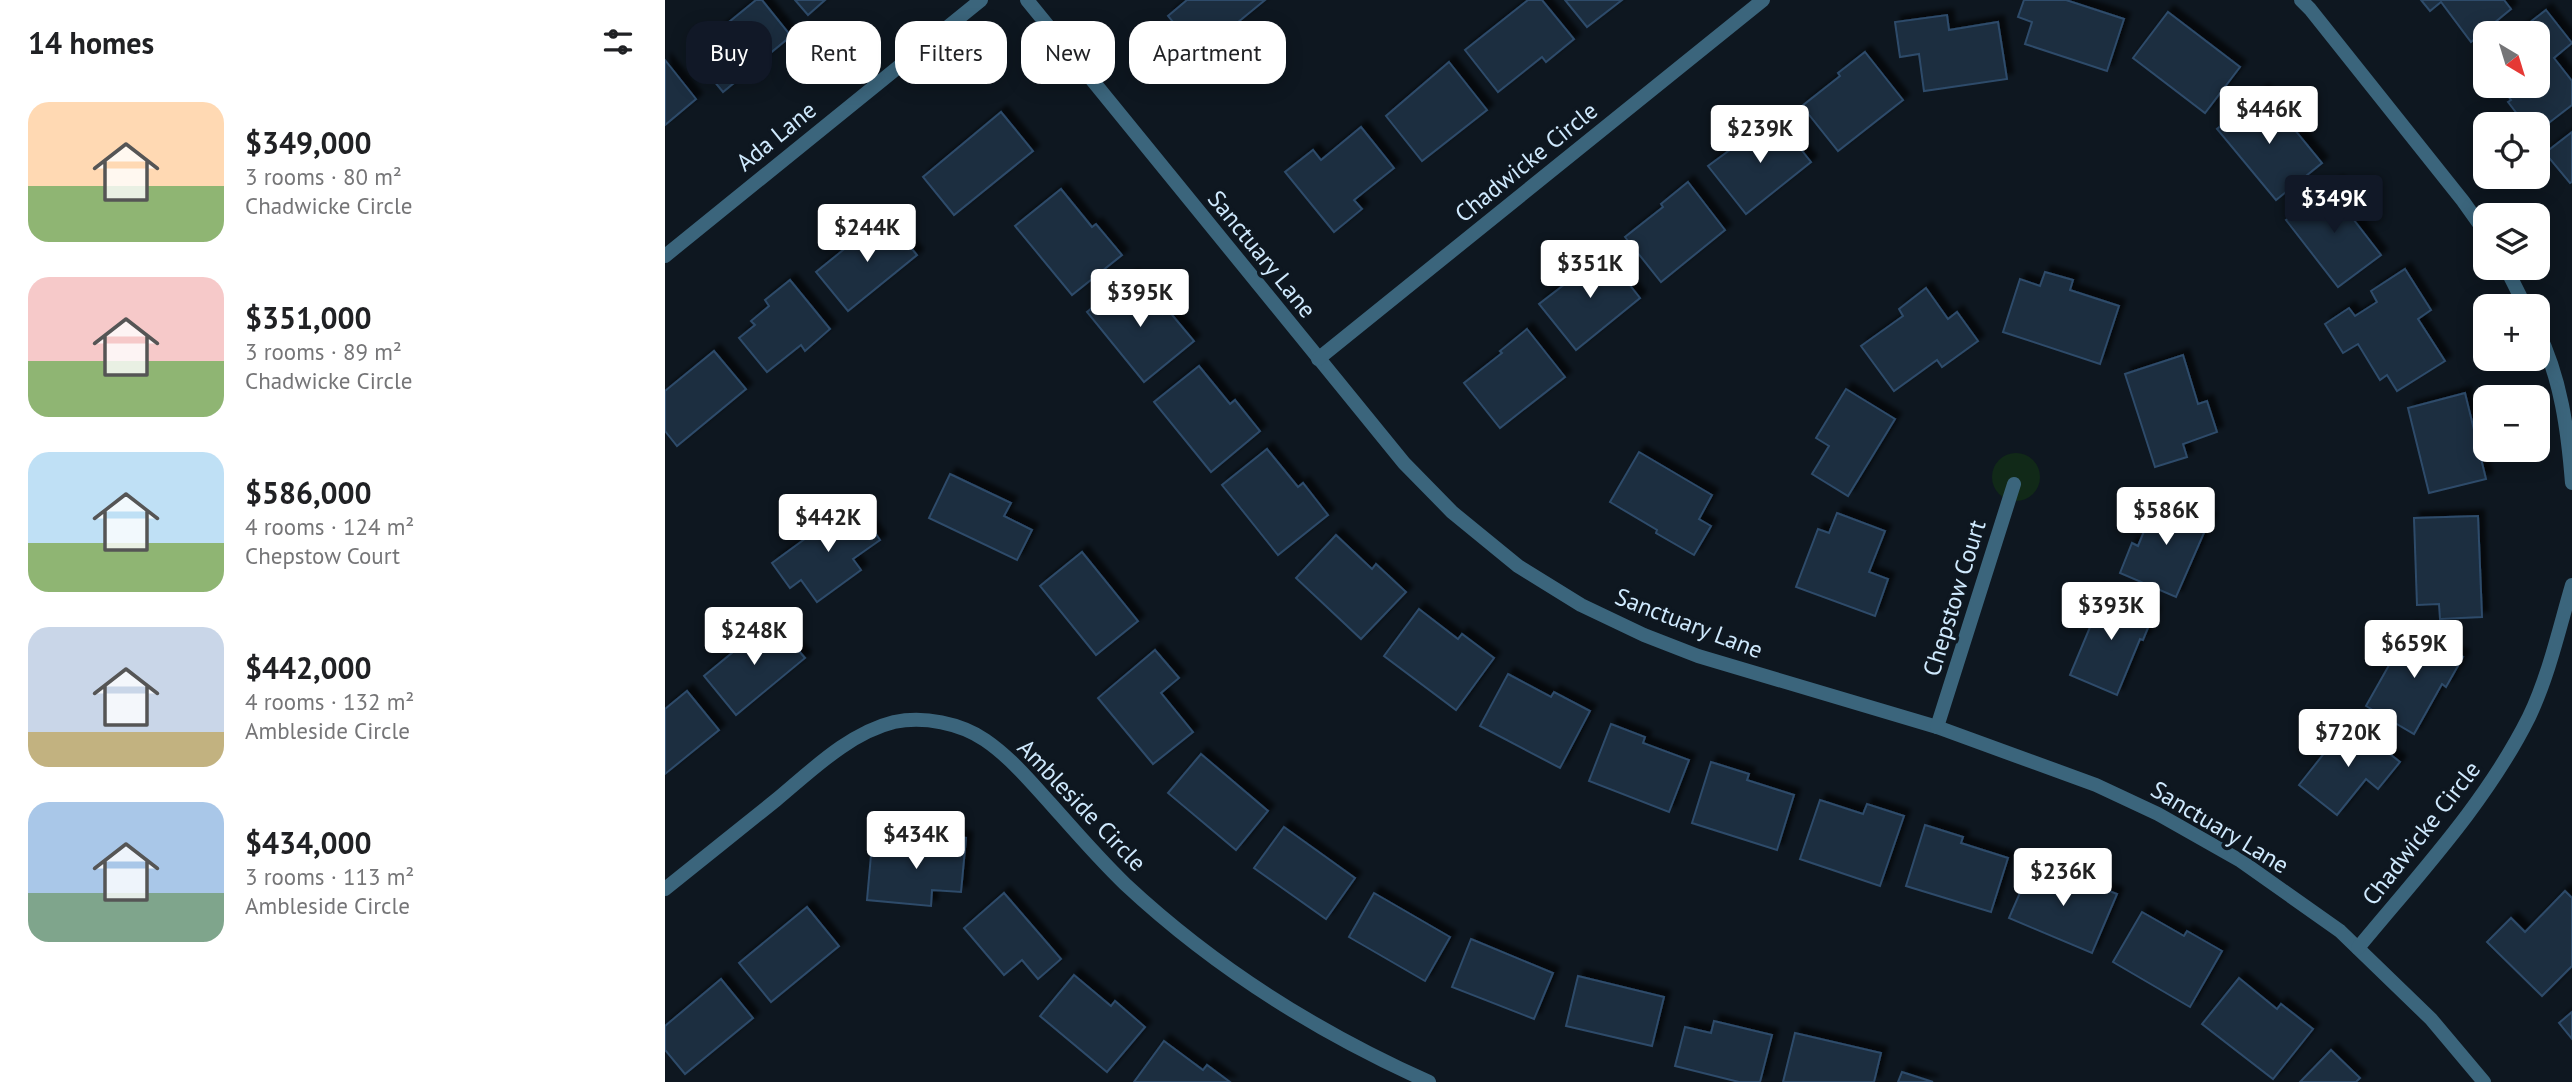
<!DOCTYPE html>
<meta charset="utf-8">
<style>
body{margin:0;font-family:"PT Sans",sans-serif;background:#f2f2f2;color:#202124;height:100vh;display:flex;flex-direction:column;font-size:26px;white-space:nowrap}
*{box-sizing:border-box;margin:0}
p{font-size:23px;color:#757577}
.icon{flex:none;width:38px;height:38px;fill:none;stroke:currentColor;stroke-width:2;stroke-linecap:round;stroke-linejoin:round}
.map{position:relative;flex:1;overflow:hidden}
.details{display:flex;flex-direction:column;background:#fff;width:665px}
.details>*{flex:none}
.guide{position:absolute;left:21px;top:21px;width:665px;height:63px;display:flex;gap:14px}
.needle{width:46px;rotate:142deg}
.tools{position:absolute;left:1808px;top:21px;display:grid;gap:14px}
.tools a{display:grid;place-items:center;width:77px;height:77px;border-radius:14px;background:#fff;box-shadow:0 4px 18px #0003;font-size:35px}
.price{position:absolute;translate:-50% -60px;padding:0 16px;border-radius:7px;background:#fff;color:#222;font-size:23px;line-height:46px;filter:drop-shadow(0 2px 4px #0008)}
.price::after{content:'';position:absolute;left:50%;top:42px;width:21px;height:16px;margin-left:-10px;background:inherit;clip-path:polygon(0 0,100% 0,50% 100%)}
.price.active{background:#111827;color:#fff}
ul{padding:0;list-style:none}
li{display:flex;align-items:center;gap:21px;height:175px;padding:0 28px}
li span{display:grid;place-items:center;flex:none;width:196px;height:140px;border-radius:21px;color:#555}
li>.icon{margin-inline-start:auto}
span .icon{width:84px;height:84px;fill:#fffc;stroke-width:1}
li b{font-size:30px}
h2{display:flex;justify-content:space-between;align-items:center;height:84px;padding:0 28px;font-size:30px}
.chip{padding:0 24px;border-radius:21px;background:#fff;box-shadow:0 4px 18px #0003;font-size:24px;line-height:63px}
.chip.active{background:#111827;color:#fff}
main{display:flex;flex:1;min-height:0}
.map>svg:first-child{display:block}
</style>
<main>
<section class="details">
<h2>14 homes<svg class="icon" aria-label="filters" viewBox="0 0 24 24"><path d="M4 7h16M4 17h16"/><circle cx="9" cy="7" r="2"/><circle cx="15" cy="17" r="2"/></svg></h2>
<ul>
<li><span style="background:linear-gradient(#ffd9b3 60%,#8fb573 0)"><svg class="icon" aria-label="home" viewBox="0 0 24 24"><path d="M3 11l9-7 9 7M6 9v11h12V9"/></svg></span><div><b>$349,000</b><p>3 rooms · 80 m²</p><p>Chadwicke Circle</p></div></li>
<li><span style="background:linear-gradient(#f6c9c9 60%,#8fb573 0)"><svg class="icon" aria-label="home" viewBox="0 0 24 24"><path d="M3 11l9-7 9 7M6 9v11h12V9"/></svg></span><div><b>$351,000</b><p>3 rooms · 89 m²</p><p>Chadwicke Circle</p></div></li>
<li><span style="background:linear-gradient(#bfe0f5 65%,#8fb573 0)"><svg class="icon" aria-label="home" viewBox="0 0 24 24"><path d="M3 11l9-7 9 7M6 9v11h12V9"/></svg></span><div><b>$586,000</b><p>4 rooms · 124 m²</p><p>Chepstow Court</p></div></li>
<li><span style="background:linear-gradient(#c9d6e8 75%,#c2b280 0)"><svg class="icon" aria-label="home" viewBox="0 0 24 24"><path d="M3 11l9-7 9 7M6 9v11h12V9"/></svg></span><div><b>$442,000</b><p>4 rooms · 132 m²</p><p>Ambleside Circle</p></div></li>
<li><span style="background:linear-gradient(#a9c7e8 65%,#7fa58c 0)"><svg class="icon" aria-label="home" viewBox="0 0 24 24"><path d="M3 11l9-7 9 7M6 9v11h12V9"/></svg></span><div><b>$434,000</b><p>3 rooms · 113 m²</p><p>Ambleside Circle</p></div></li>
</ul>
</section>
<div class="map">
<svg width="1907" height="1082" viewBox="0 0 1907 1082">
<defs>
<filter id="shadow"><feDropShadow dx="6" dy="-6" stdDeviation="2" flood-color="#0009"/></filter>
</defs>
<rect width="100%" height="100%" fill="#0e1720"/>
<!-- green -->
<circle fill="#112918" cx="1351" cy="477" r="24"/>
<!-- building -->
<g fill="#1b2d40" stroke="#2e4b6a" stroke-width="2" filter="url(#shadow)">
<path d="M91,0H97L126,36L58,92L26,53Z"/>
<path d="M130,0H160L143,15Z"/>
<path d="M522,0H600L534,54L503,16Z"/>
<path d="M863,0H877L909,39L881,62L877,57L833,92L800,50Z"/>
<path d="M900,0H957L922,27Z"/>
<path d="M1359,0H1401L1459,19L1442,71L1360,44L1367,22L1353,17Z"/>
<path d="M1756,0H1839L1846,9L1806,42L1776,2L1765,11Z"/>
<path d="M1881,10L1907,43L1889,58L1907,81V105L1872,132V124H1860L1843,102L1846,100L1835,86H1872V33H1851Z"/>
<path d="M1503,12L1575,67L1540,113L1468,58Z"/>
<path d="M1282,15L1284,30L1333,22L1342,79L1259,91L1254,54L1235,57L1230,22Z"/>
<path d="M1200,52L1238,100L1173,151L1137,106L1175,76L1173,73Z"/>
<path d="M0,60L31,99L0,125Z"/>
<path d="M784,62L822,110L757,161L721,116Z"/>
<path d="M1598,91L1657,163L1611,200L1552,129Z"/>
<path d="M336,112L368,151L289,215L258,177Z"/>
<path d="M1110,117L1146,162L1081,214L1043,166Z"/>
<path d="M696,127L729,168L689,200L697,209L669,232L620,172L648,150L656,160Z"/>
<path d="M1907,132V182L1905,183L1880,153Z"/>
<path d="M1023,182L1060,230L996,282L960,237L998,207L996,204Z"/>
<path d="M1672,182L1690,206L1682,211L1716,255L1673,287L1621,220Z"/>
<path d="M396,189L427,227L431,224L457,255L407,295L350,226Z"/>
<path d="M220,216L252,255L183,311L151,272Z"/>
<path d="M937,250L975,298L911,350L874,304L913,274L910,272Z"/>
<path d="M1740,269L1766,310L1753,319L1780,361L1732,391L1722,375L1715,380L1693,344L1678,353L1660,324L1684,308L1690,316L1712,302L1706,291Z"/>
<path d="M1380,272L1408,280L1405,290L1454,306L1435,364L1338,332L1355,279L1375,286Z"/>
<path d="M467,276L498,314L503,310L529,341L479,382L422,312Z"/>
<path d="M125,280L165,329L140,351L136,345L102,372L74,338L90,325L86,321L104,306L100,300Z"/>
<path d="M1261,288L1283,319L1292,312L1313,341L1277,367L1272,360L1229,391L1196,346L1238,316L1234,309Z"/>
<path d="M862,329L900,377L835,428L799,383L837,353L835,351Z"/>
<path d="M49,351L81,389L12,446L0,431V391Z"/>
<path d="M1518,355L1533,404L1542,401L1552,432L1518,444L1522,457L1490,467L1460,374Z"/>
<path d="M534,366L565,404L570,400L595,431L546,472L489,402Z"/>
<path d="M1181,389L1230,419L1183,496L1147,474L1164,446L1151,438Z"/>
<path d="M1800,393L1821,479L1764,493L1743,408Z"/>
<path d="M602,449L633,487L638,483L663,515L613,555L557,485Z"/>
<path d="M974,452L1047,495L1034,519L1046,526L1029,555L991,533L992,530L945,502Z"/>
<path d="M285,474L346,503L339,516L367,530L352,560L264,518Z"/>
<path d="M1493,497L1545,519L1511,597L1455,573L1467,543L1473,546Z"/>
<path d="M189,503L215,540L188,559L196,570L152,602L136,580L125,588L107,563Z"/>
<path d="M1172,513L1220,531L1204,572L1223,579L1210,616L1131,587L1153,529L1164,533Z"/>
<path d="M1813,516L1817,617L1775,619L1774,604L1752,605L1749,518Z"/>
<path d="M671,535L707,569L711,564L741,592L696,639L631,578Z"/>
<path d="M417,552L473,621L431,655L375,586Z"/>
<path d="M1432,590L1489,613L1478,640L1475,639L1452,695L1405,675L1428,620L1421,617Z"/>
<path d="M754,609L793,639L797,634L829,658L791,710L719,656Z"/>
<path d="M107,620L140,658L71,715L39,676Z"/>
<path d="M1745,628L1798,657L1781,687L1777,684L1749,734L1701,706Z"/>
<path d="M490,650L514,678L496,693L528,732L488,764L433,698Z"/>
<path d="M843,674L886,697L889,692L925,711L895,768L815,726Z"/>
<path d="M22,691L54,730L0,774V709Z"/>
<path d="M1684,722L1735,762L1713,789L1701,779L1672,815L1634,785Z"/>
<path d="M946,724L980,737L978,743L1024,760L1004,812L924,781Z"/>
<path d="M536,754L603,811L571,850L503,793Z"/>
<path d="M1046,762L1084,774L1082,780L1129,795L1112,850L1027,823Z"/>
<path d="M1155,800L1198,814L1202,804L1239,816L1215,886L1135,859Z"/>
<path d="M1260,825L1298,837L1296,843L1343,858L1326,912L1241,886Z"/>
<path d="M619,827L690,878L661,919L589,868Z"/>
<path d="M266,835L301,838L296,892L267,890L266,906L202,900L207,844L264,849Z"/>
<path d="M1367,865L1412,884L1415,879L1452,894L1427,953L1344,918Z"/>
<path d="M1900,891L1907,898V966L1877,996L1822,942L1846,918L1860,932Z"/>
<path d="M339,893L396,959L373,979L357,960L339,975L299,928Z"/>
<path d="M709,893L785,937L760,981L684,937Z"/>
<path d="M142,907L174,946L106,1002L74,963Z"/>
<path d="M1477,912L1519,936L1522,931L1557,951L1525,1007L1448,962Z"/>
<path d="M806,939L888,973L869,1019L787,987Z"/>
<path d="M409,975L446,1006L450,1001L480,1027L442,1072L375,1016Z"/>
<path d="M913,976L999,997L987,1046L901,1026Z"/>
<path d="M1574,978L1612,1009L1616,1004L1648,1029L1608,1079L1537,1024Z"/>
<path d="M56,979L88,1018L20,1074L0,1050V1026Z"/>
<path d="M1907,1012V1039L1894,1023Z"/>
<path d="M1049,1021L1107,1035L1095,1082H1074L1010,1066L1020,1027L1046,1033Z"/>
<path d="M1130,1033L1216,1053L1209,1082H1118Z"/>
<path d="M499,1041L538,1070L542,1065L565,1082H469Z"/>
<path d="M1666,1050L1695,1078L1691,1082H1635Z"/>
<path d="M1237,1072L1268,1082H1233Z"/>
</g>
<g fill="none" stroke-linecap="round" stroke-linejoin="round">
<!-- minor -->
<g stroke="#3b657c" stroke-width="14">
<path d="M362,0L739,463L787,512L853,566L916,605L979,635L1033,656L1272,727L1431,785L1493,814L1576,861L1675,931L1766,1019L1819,1082"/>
<path d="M1636,0L1645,9L1798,201L1820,232"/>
<path d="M0,256L316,0"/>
<path d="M1841,268L1860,306"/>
<path d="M1872,330C1896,377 1903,432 1907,483"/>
<path d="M653,359L1098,0"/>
<path d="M1272,727L1349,484"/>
<path d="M0,889C37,859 74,830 111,800C146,771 184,733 229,722C259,716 295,723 320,740C345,757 365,781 385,803C409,830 433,858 460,884C550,968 652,1032 764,1082"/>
<path d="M1693,948C1754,874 1821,803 1864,717C1884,675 1894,629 1907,585"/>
</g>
</g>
<g text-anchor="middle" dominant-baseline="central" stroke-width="7" stroke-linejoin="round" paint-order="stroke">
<!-- street labels -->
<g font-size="24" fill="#cfe9fd" stroke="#0e1720">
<text transform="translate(111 136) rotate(-39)">Ada Lane</text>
<text transform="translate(861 162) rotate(-39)">Chadwicke Circle</text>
<text transform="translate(597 254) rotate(51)">Sanctuary Lane</text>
<text transform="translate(1289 598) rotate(-73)">Chepstow Court</text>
<text transform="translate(1024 623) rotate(21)">Sanctuary Lane</text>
<text transform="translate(417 805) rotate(46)">Ambleside Circle</text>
<text transform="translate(1555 827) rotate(31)">Sanctuary Lane</text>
<text transform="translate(1756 833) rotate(-52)">Chadwicke Circle</text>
</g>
</g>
</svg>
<div class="tools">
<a><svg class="needle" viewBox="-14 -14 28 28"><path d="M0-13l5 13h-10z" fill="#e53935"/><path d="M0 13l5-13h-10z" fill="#757577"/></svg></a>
<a><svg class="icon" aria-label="locate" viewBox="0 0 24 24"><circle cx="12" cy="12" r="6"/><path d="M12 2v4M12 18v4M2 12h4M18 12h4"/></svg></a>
<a><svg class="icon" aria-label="layers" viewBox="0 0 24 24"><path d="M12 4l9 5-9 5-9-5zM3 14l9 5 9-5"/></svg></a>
<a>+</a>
<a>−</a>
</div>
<b class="price" style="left:1604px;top:146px">$446K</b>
<b class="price" style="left:1095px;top:165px">$239K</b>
<b class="price active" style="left:1669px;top:235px">$349K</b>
<b class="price" style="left:202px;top:264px">$244K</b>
<b class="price" style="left:925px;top:300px">$351K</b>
<b class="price" style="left:475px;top:329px">$395K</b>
<b class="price" style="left:1501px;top:547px">$586K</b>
<b class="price" style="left:163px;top:554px">$442K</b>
<b class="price" style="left:1446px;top:642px">$393K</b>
<b class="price" style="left:89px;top:667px">$248K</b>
<b class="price" style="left:1749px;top:680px">$659K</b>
<b class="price" style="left:1683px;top:769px">$720K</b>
<b class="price" style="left:251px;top:871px">$434K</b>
<b class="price" style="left:1398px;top:908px">$236K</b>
<div class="guide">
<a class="chip active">Buy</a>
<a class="chip">Rent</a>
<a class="chip">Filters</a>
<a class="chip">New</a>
<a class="chip">Apartment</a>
</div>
</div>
</main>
